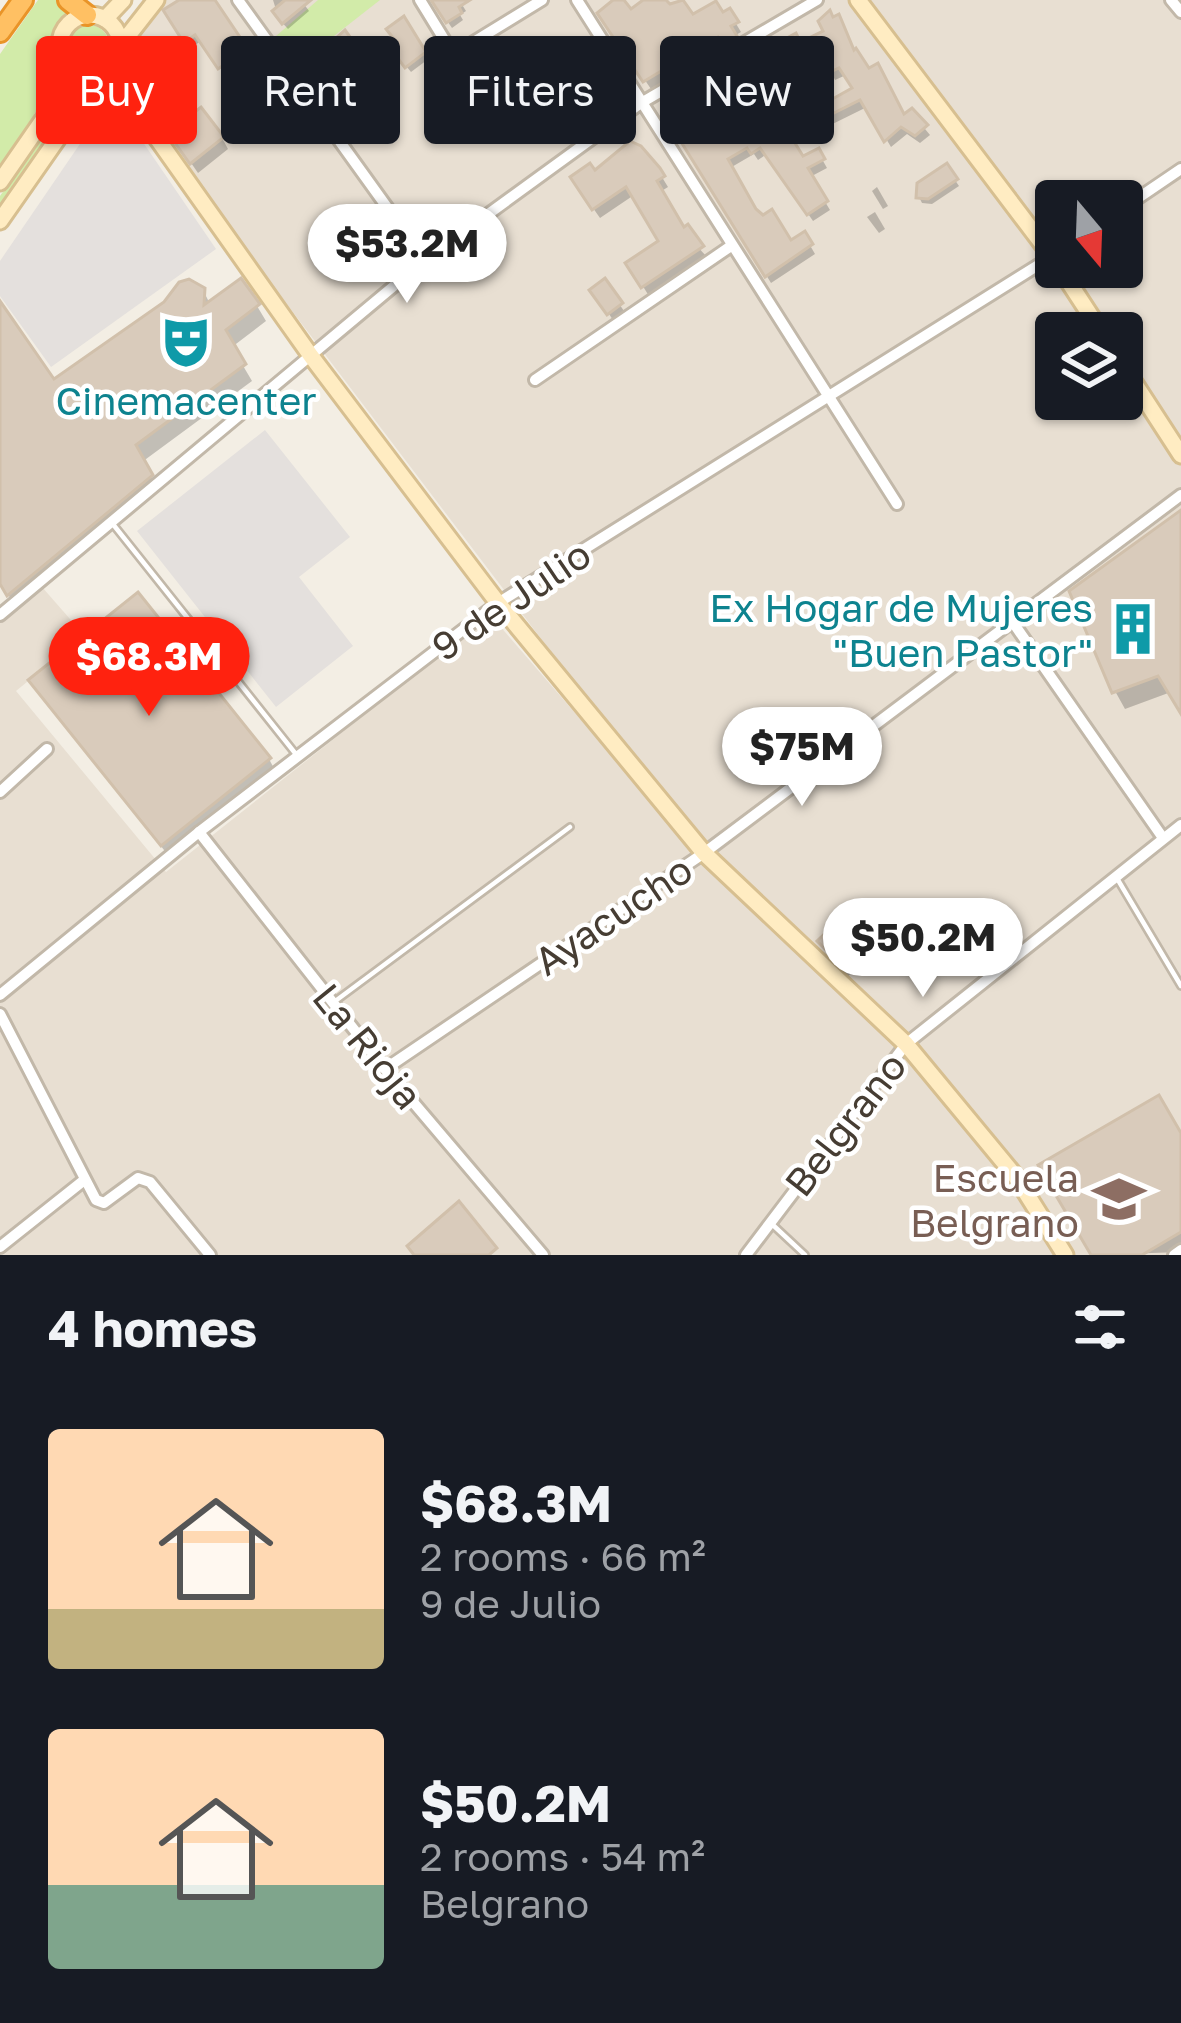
<!DOCTYPE html>
<meta charset="utf-8">
<style>
body{margin:0;font-family:"Golos Text",sans-serif;background:#242831;color:#f1f3f6;height:100vh;display:flex;flex-direction:column;font-size:45px;white-space:nowrap}
*{box-sizing:border-box;margin:0}
p{font-size:39px;color:#9ea1a6}
.icon{flex:none;width:66px;height:66px;fill:none;stroke:currentColor;stroke-width:2;stroke-linecap:round;stroke-linejoin:round}
.map{position:relative;height:1255px;overflow:hidden}
.details{display:flex;flex-direction:column;background:#171b24;flex:1}
.details>*{flex:none}
.hud{position:absolute;left:36px;top:36px;width:1110px;height:108px;display:flex;gap:24px}
.needle{width:78px;rotate:161deg}
.controls{position:absolute;left:1035px;top:180px;display:grid;gap:24px}
.controls a{display:grid;place-items:center;width:108px;height:108px;border-radius:12px;background:#171b24;box-shadow:0 3px 9px #0004;font-size:60px}
.price{position:absolute;translate:-50% -102px;padding:0 27px;border-radius:42px;background:#fff;color:#222;font-size:39px;line-height:78px;filter:drop-shadow(0 3px 6px #0008)}
.price::after{content:'';position:absolute;left:50%;top:72px;width:36px;height:27px;margin-left:-18px;background:inherit;clip-path:polygon(0 0,100% 0,50% 100%)}
.price.active{background:#ff220f;color:#fff}
ul{padding:0;list-style:none}
li{display:flex;align-items:center;gap:36px;height:300px;padding:0 48px}
li span{display:grid;place-items:center;flex:none;width:336px;height:240px;border-radius:12px;color:#555}
li>.icon{margin-inline-start:auto}
span .icon{width:144px;height:144px;fill:#fffc;stroke-width:1}
li b{font-size:51px}
h2{display:flex;justify-content:space-between;align-items:center;height:144px;padding:0 48px;font-size:51px}
.tag{padding:0 42px;border-radius:12px;background:#171b24;box-shadow:0 3px 9px #0004;font-size:42px;line-height:108px}
.tag.active{background:#ff220f;color:#fff}
.map>svg:first-child{display:block}
</style>
<div class="map">
<svg width="1181" height="1255" viewBox="0 0 1181 1255">
<rect width="100%" height="100%" fill="#f3eee4"/>
<!-- residential -->
<path fill="#e8dfd2" fill-rule="evenodd" d="M157,0H1181V1255H0V621L42,587L84,635L16,691L166,872L475,627L499,625L722,883L704,853L108,69ZM1056,201H1122V267H1056ZM1056,333H1122V399H1056Z"/>
<!-- green -->
<g fill="#d2eba9">
<path d="M38,0H62L72,16C48,34 51,68 42,95C32,124 16,148 0,172V54Z"/>
<path d="M318,0H380L302,61L276,36Z"/>
<circle cx="89" cy="45" r="20"/>
<path d="M63,67L76,79L92,80L0,210V196L34,147Z"/>
</g>
<!-- parking -->
<g fill="#e4e0dd">
<path d="M112,97L216,249L51,367L0,296V261Z"/>
<path d="M265,430L350,537L299,577L353,646L276,707L137,531Z"/>
</g>
<!-- shadow -->
<g fill="#0003">
<path d="M184,0H211L263,79L257,83L241,63L225,75L202,40L190,49L167,11Z"/>
<path d="M273,0H301L309,11L288,29L279,19Z"/>
<path d="M433,0H466L461,3L466,11L460,15L463,20L452,28Z"/>
<path d="M648,0H663L692,18L722,16L729,12L741,32L734,36L739,46L730,51L725,44L683,75L681,71L651,89L606,23L631,13Z"/>
<path d="M403,20L427,60L411,72L398,56Z"/>
<path d="M345,34L358,53L349,60L355,70L344,79L332,63L323,69L316,59Z"/>
<path d="M794,37L803,52L790,59L793,66L783,71L786,76L777,83L784,99L776,102L773,97L729,127L739,143L765,141L855,89L846,75L835,80L815,38L854,53L904,118L911,112L930,135L920,143L907,134L891,147L867,107L792,144L802,160L818,152L827,168L810,177L830,210L813,221L767,154L758,160L754,154L730,168L754,212L790,244L804,235L815,254L771,283L670,118L730,95L754,78Z"/>
<path d="M141,60L179,114L167,122L140,82Z"/>
<path d="M222,138L228,149L198,173L178,144Z"/>
<path d="M946,167L959,186L932,204L922,203L919,197Z"/>
<path d="M657,169L668,187L660,192L683,231L707,257L649,296L629,264L662,242L634,195L600,218L579,188L594,175Z"/>
<path d="M877,187L888,206L883,209L872,191Z"/>
<path d="M875,212L885,229L879,233L867,217Z"/>
<path d="M604,282L624,311L613,320L593,290Z"/>
<path d="M203,290L210,304L257,306L266,321L232,347L252,381L142,462L159,491L18,609L0,583V306L53,383Z"/>
<path d="M1181,514V709L1171,692L1125,709L1115,691Z"/>
<path d="M32,681L269,759L277,774L171,859Z"/>
<path d="M869,920L883,943L847,977L821,941Z"/>
<path d="M1181,1139V1252L1094,1255L1042,1166Z"/>
</g>
<!-- building -->
<g fill="#d9cbbb" stroke="#d1c0ab" stroke-width="3">
<path d="M179,0H215L262,70L250,77L235,57L218,69L195,35L184,43L163,10Z"/>
<path d="M285,0H311L282,24L272,11Z"/>
<path d="M431,0H470L459,7L462,13L446,23Z"/>
<path d="M613,0H624L631,9L643,0H666L670,4L683,0L693,14L716,1L723,12L730,8L739,22L731,26L737,36L723,44L718,37L676,68L673,64L643,82L597,13Z"/>
<path d="M830,10L833,17L839,14L854,50L856,48L869,68L878,63L904,114L912,108L928,125L915,136L901,127L884,142L860,100L790,135L803,156L819,148L825,159L808,168L828,201L807,215L760,148L751,154L747,148L728,159L756,209L763,215L772,209L791,240L805,231L813,244L765,277L665,116L727,85L731,91L751,77L747,71L778,49L776,44L796,33L801,43L788,50L791,57L781,62L784,67L775,74L782,90L769,96L767,90L727,118L740,139L760,127L766,137L816,105L807,86L819,80L829,101L852,88L839,68L828,73L811,37L823,31L818,21Z"/>
<path d="M404,16L426,52L405,68L391,49L398,44L386,29Z"/>
<path d="M345,30L358,48L349,55L355,64L339,76L327,61L319,67L313,59Z"/>
<path d="M141,55L175,101L159,113L130,70Z"/>
<path d="M201,107L224,137L190,164L168,133Z"/>
<path d="M630,141L641,146L660,168L665,176L657,181L684,227L688,224L704,246L641,288L625,263L658,241L626,187L592,210L570,177L590,163L595,170Z"/>
<path d="M947,163L958,179L928,199L916,198L917,183Z"/>
<path d="M241,278L260,304L226,330L246,364L136,445L153,475L7,596L0,584V301L54,379L164,302L179,282L189,279L205,288L204,305Z"/>
<path d="M605,278L623,303L607,315L589,290Z"/>
<path d="M1181,510V714L1158,676L1112,693L1069,591Z"/>
<path d="M138,592L271,758L161,846L28,680Z"/>
<path d="M857,903L872,918L832,956L817,941Z"/>
<path d="M1159,1095L1181,1133V1232L1142,1255H1091L1038,1165Z"/>
<path d="M459,1201L497,1248L489,1255H414L407,1246Z"/>
</g>
<g fill="none" stroke-linecap="round" stroke-linejoin="round">
<!-- lane casing -->
<g stroke="#c2b8a9" stroke-width="10">
<g id="lane">
<path d="M112,523L295,753"/>
<path d="M1118,880L1181,986"/>
<path d="M334,1002L570,827"/>
<path d="M774,1226L805,1255"/>
</g>
</g>
<!-- street casing -->
<g stroke="#c2b8a9" stroke-width="16">
<g id="street">
<path d="M238,0L425,260"/>
<path d="M420,0L447,44L456,49L467,46L542,0"/>
<path d="M577,0L897,504"/>
<path d="M1171,0L1181,12"/>
<path d="M1122,209L1181,169"/>
<path d="M535,380L731,246"/>
<path d="M0,615L425,260L641,103L817,0"/>
<path d="M1012,621L1163,838"/>
<path d="M0,792L47,749"/>
<path d="M199,832L385,1069L543,1255"/>
<path d="M0,995L199,832L498,603L1056,254"/>
<path d="M0,1014L96,1200L104,1203L138,1178L150,1182L210,1255"/>
<path d="M385,1069L704,853L1181,495"/>
<path d="M0,1247L83,1181"/>
<path d="M746,1255L906,1044L1181,825"/>
<path d="M1174,1255L1181,1250"/>
</g>
</g>
<!-- secondary casing -->
<g stroke="#d7bf90" stroke-width="21">
<g id="secondary">
<path d="M858,0L1056,262"/>
<circle cx="90" cy="45" r="30"/>
<path d="M105,19L123,0"/>
<path d="M120,46L156,0"/>
<path d="M108,69L311,356L498,603L704,853L906,1044L1016,1177L1065,1255"/>
<path d="M0,182L45,117L60,53"/>
<path d="M0,221L104,72"/>
<path d="M1059,267L1102,333"/>
<path d="M1122,364L1181,455"/>
</g>
</g>
<!-- highway casing -->
<g stroke="#e99428" stroke-width="24">
<g id="highway">
<path d="M68,0L87,15"/>
<path d="M0,32L23,0"/>
</g>
</g>
<!-- lane -->
<use href="#lane" stroke="#fff" stroke-width="4.5"/>
<!-- street -->
<use href="#street" stroke="#fff" stroke-width="10"/>
<!-- secondary -->
<use href="#secondary" stroke="#ffecc2" stroke-width="15"/>
<!-- highway -->
<use href="#highway" stroke="#ffc063" stroke-width="18"/>
</g>
<!-- icons -->
<defs>
<g id="theatre-bare" transform="scale(4.14)"><path d="M-5-5.5Q0-4 5-5.5V0Q5 5 0 6Q-5 5-5 0ZM-3.3-2.5H-1v1.5H-3.3ZM1-2.5H3.3v1.5H1ZM-2.8 1Q0 5.5 2.8 1Z" fill="#0f9aa8" stroke="#fff" stroke-width="2.5" paint-order="stroke"/></g>
<g id="building-bare" transform="scale(4.14)"><path d="M-4-6H4V6H1V3H-1V6H-4ZM-2.5-4.3h1.7v1.8h-1.7ZM.8-4.3h1.7v1.8H.8ZM-2.5-1h1.7V.8h-1.7ZM.8-1h1.7V.8H.8Z" fill="#0f9aa8" stroke="#fff" stroke-width="2.5" paint-order="stroke"/></g>
<g id="school-bare" transform="scale(4.14)"><path d="M0-5L7-2L0 1L-7-2ZM-4 1L0 2.5L4 1V4Q0 6-4 4Z" fill="#8d6e63" stroke="#fff" stroke-width="2.5" paint-order="stroke"/></g>
</defs>
<g fill-rule="evenodd">
<use href="#theatre-bare" x="186" y="342"/>
<use href="#building-bare" x="1133" y="629"/>
<use href="#school-bare" x="1119" y="1199"/>
</g>
<g text-anchor="middle" dominant-baseline="central" stroke-width="9" stroke-linejoin="round" paint-order="stroke">
<!-- culture labels -->
<g font-size="39" fill="#0d838f" stroke="#fff">
<text x="186" y="400">Cinemacenter</text>
<text x="1093" y="607" text-anchor="end">Ex Hogar de Mujeres<tspan x="1093" dy="45">"Buen Pastor"</tspan></text>
</g>
<!-- street labels -->
<g font-size="39" fill="#463d33" stroke="#fff">
<text transform="translate(511 600) rotate(-34)">9 de Julio</text>
<text transform="translate(613 915) rotate(-34)">Ayacucho</text>
<text transform="translate(368 1046) rotate(51)">La Rioja</text>
<text transform="translate(845 1124) rotate(-52)">Belgrano</text>
</g>
<!-- education labels -->
<g font-size="39" fill="#785e54" stroke="#fff" text-anchor="end">
<text x="1079" y="1177">Escuela<tspan x="1079" dy="45">Belgrano</tspan></text>
</g>
</g>
</svg>
<div class="controls">
<a><svg class="needle" viewBox="-14 -14 28 28"><path d="M0-13l5 13h-10z" fill="#e53935"/><path d="M0 13l5-13h-10z" fill="#9ea1a6"/></svg></a>
<a><svg class="icon" aria-label="layers" viewBox="0 0 24 24"><path d="M12 4l9 5-9 5-9-5zM3 14l9 5 9-5"/></svg></a>
</div>
<b class="price" style="left:407px;top:306px">$53.2M</b>
<b class="price active" style="left:149px;top:719px">$68.3M</b>
<b class="price" style="left:802px;top:809px">$75M</b>
<b class="price" style="left:923px;top:1000px">$50.2M</b>
<div class="hud">
<a class="tag active">Buy</a>
<a class="tag">Rent</a>
<a class="tag">Filters</a>
<a class="tag">New</a>
</div>
</div>
<section class="details">
<h2>4 homes<svg class="icon" aria-label="filters" viewBox="0 0 24 24"><path d="M4 7h16M4 17h16"/><circle cx="9" cy="7" r="2"/><circle cx="15" cy="17" r="2"/></svg></h2>
<ul>
<li><span style="background:linear-gradient(#ffd9b3 75%,#c2b280 0)"><svg class="icon" aria-label="home" viewBox="0 0 24 24"><path d="M3 11l9-7 9 7M6 9v11h12V9"/></svg></span><div><b>$68.3M</b><p>2 rooms · 66 m²</p><p>9 de Julio</p></div></li>
<li><span style="background:linear-gradient(#ffd9b3 65%,#7fa58c 0)"><svg class="icon" aria-label="home" viewBox="0 0 24 24"><path d="M3 11l9-7 9 7M6 9v11h12V9"/></svg></span><div><b>$50.2M</b><p>2 rooms · 54 m²</p><p>Belgrano</p></div></li>
</ul>
</section>
